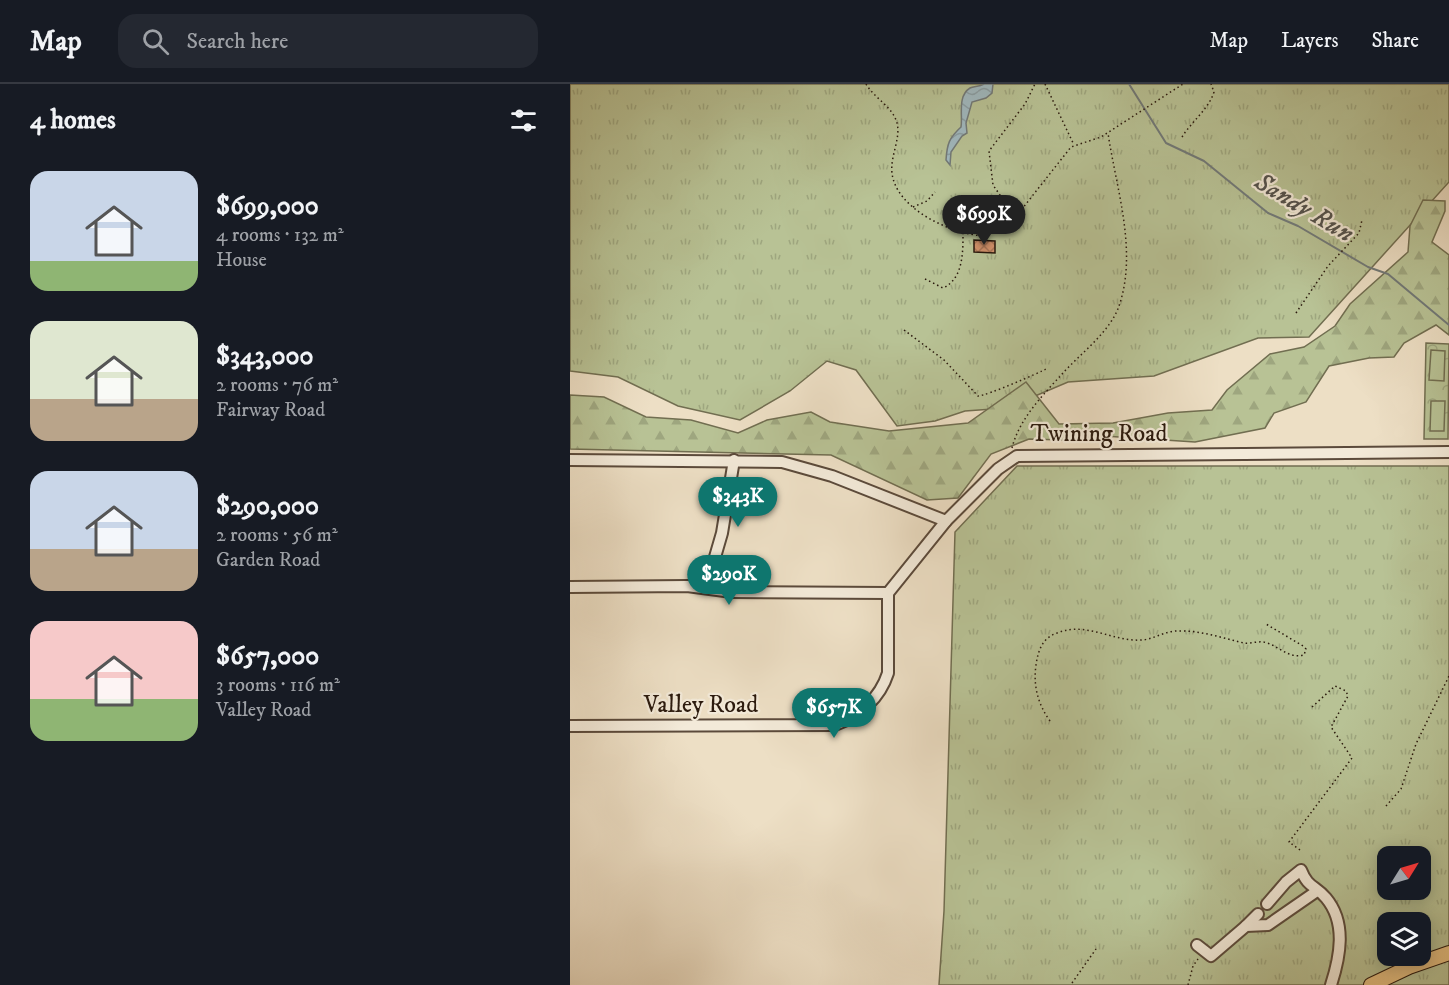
<!DOCTYPE html>
<meta charset="utf-8">
<style>
body{margin:0;font-family:"IM FELL DW Pica",serif;background:#242831;color:#f1f3f6;height:100vh;display:flex;flex-direction:column;font-size:22px;white-space:nowrap}
*{box-sizing:border-box;margin:0}
p{font-size:20px;color:#9ea1a6}
.icon{flex:none;width:33px;height:33px;fill:none;stroke:currentColor;stroke-width:2;stroke-linecap:round;stroke-linejoin:round}
.map{position:relative;flex:1;overflow:hidden}
.panel{display:flex;flex-direction:column;background:#171b24;width:570px}
.panel>*{flex:none}
.needle{width:39px;rotate:53deg}
.controls{position:absolute;left:807px;top:762px;display:grid;gap:12px}
.controls a{display:grid;place-items:center;width:54px;height:54px;border-radius:12px;background:#171b24;box-shadow:0 3px 15px #0003;font-size:30px}
.price{position:absolute;translate:-50% -51px;padding:0 14px;border-radius:21px;background:#0f766e;color:#fff;font-size:20px;line-height:39px;filter:drop-shadow(0 2px 3px #0008)}
.price::after{content:'';position:absolute;left:50%;top:36px;width:18px;height:14px;margin-left:-9px;background:inherit;clip-path:polygon(0 0,100% 0,50% 100%)}
.price.selected{background:#222;color:#fff}
ul{padding:0;list-style:none}
li{display:flex;align-items:center;gap:18px;height:150px;padding:0 30px}
li span{display:grid;place-items:center;flex:none;width:168px;height:120px;border-radius:18px;color:#555}
li>.icon{margin-inline-start:auto}
span .icon{width:72px;height:72px;fill:#fffc;stroke-width:1}
li b{font-size:26px}
h2{display:flex;justify-content:space-between;align-items:center;height:72px;padding:0 30px;font-size:26px}
header{display:flex;align-items:center;gap:36px;box-sizing:border-box;height:84px;padding:0 30px;background:#171b24;border-bottom:2px solid #363941}
header strong{font-size:28px}
nav{display:flex;gap:33px;margin-inline-start:auto;font-size:21px}
.search{width:420px;height:54px;background:#242831;display:flex;align-items:center;gap:15px;box-sizing:border-box;padding:0 21px;border-radius:18px;color:#9ea1a6;font-size:22px}
main{display:flex;flex:1;min-height:0}
.map>svg:first-child{display:block}
</style>
<header>
<strong>Map</strong>
<div class="search"><svg class="icon" aria-label="search" viewBox="0 0 24 24"><circle cx="10" cy="10" r="6"/><path d="M15 15l6 6"/></svg>Search here</div>
<nav><a>Map</a><a>Layers</a><a>Share</a></nav>
</header>
<main>
<section class="panel">
<h2>4 homes<svg class="icon" aria-label="filters" viewBox="0 0 24 24"><path d="M4 7h16M4 17h16"/><circle cx="9" cy="7" r="2"/><circle cx="15" cy="17" r="2"/></svg></h2>
<ul>
<li><span style="background:linear-gradient(#c9d6e8 75%,#8fb573 0)"><svg class="icon" aria-label="home" viewBox="0 0 24 24"><path d="M3 11l9-7 9 7M6 9v11h12V9"/></svg></span><div><b>$699,000</b><p>4 rooms · 132 m²</p><p>House</p></div></li>
<li><span style="background:linear-gradient(#dfe7d0 65%,#b9a48a 0)"><svg class="icon" aria-label="home" viewBox="0 0 24 24"><path d="M3 11l9-7 9 7M6 9v11h12V9"/></svg></span><div><b>$343,000</b><p>2 rooms · 76 m²</p><p>Fairway Road</p></div></li>
<li><span style="background:linear-gradient(#c9d6e8 65%,#b9a48a 0)"><svg class="icon" aria-label="home" viewBox="0 0 24 24"><path d="M3 11l9-7 9 7M6 9v11h12V9"/></svg></span><div><b>$290,000</b><p>2 rooms · 56 m²</p><p>Garden Road</p></div></li>
<li><span style="background:linear-gradient(#f6c9c9 65%,#8fb573 0)"><svg class="icon" aria-label="home" viewBox="0 0 24 24"><path d="M3 11l9-7 9 7M6 9v11h12V9"/></svg></span><div><b>$657,000</b><p>3 rooms · 116 m²</p><p>Valley Road</p></div></li>
</ul>
</section>
<div class="map">
<svg width="879" height="901" viewBox="0 0 879 901">
<defs>
<pattern id="grass-tufts" width="24" height="20" patternUnits="userSpaceOnUse" patternTransform="scale(1.5)"><rect width="24" height="20" fill="#b8c295"/><path d="M3 7l-1-3M5 7V3M7 7l1-3M15 17l-1-3M17 17v-4M19 17l1-3" fill="none" stroke="#9ea67f"/></pattern>
<pattern id="forest-firs" width="22" height="20" patternUnits="userSpaceOnUse" patternTransform="scale(1.5)"><rect width="22" height="20" fill="#b8c295"/><path d="M5 1l3.5 6h-7zM16 11l3.5 6h-7z" fill="#9ea67f"/></pattern>
<pattern id="park-crowns" width="20" height="18" patternUnits="userSpaceOnUse" patternTransform="scale(1.5)"><rect width="20" height="18" fill="#b8c295"/><path d="M2 6a3 3 0 1 1 6 0M12 15a3 3 0 1 1 6 0" fill="none" stroke="#9ea67f"/></pattern>
<pattern id="water-waves" width="16" height="10" patternUnits="userSpaceOnUse" patternTransform="scale(1.5)"><rect width="16" height="10" fill="#a0b9c0"/><path d="M0 5q4-4 8 0t8 0" fill="none" stroke="#8a9ea4"/></pattern>
<pattern id="building-cross-hatch" width="8" height="8" patternUnits="userSpaceOnUse" patternTransform="scale(1.5)"><rect width="8" height="8" fill="#cf8f69"/><path d="M0 0l8 8M0 8l8-8" fill="none" stroke="#a87455"/></pattern>
</defs>
<rect width="100%" height="100%" fill="#eddfc5"/>
<filter id="stains"><feTurbulence type="fractalNoise" baseFrequency=".00333" numOctaves="4"/><feColorMatrix values="0 0 0 0 .2 0 0 0 0 .09 0 0 0 0 .02 0 0 0 .5 -.17"/></filter>
<radialGradient id="worn" r=".72"><stop offset=".6" stop-color="#630" stop-opacity="0"/><stop offset="1" stop-color="#630" stop-opacity=".3"/></radialGradient>
<!-- grass -->
<g fill="url(#grass-tufts)" stroke="#716e51" stroke-width="1.5" fill-rule="evenodd">
<path d="M0,0H879V98L739,253L688,254L584,292L498,298L437,324L395,327L365,337L327,342L286,286L257,277L220,307L170,336L108,322L48,293L0,287Z"/>
<path d="M447,382H879V901H369L374,827L385,448ZM818,772H850V806H818ZM818,838H850V872H818Z"/>
</g>
<!-- forest -->
<path fill="url(#forest-firs)" stroke="#716e51" stroke-width="1.5" d="M853,116L875,117V127L862,158L879,171V251L866,241L834,259L824,273L799,274L759,282L736,318L704,329L695,344L625,358L534,352L493,356L459,355L421,370L388,414L357,416L261,371L0,365V311L34,313L76,333L121,336L168,349L197,336L241,328L260,338L319,347L398,339L456,298L489,340L543,339L598,329L642,326L657,306L700,270L734,263L765,242L780,220L838,168L840,142Z"/>
<!-- park -->
<path fill="url(#park-crowns)" stroke="#716e51" stroke-width="1.5" d="M856,259L879,260L878,355H854Z"/>
<!-- pitch -->
<g fill="#b8c295" stroke="#716e51" stroke-width="1.5">
<path d="M861,266L875,267L874,297L859,296Z"/>
<path d="M861,317H875L874,347H860Z"/>
</g>
<!-- water -->
<path fill="url(#water-waves)" stroke="#717978" stroke-width="1.5" d="M414,0H423L422,9L416,14L402,18L396,39L397,49L392,52L381,68L380,81L376,76C377,60 379,54 391,43C393,32 387,12 400,4C404,2 409,3 414,0Z"/>
<g fill="none" stroke-linecap="round" stroke-linejoin="round">
<!-- stream -->
<path stroke="#717978" stroke-width="2" d="M559,0L596,59L634,77L698,129L728,142L798,183L818,190L879,241"/>
</g>
<!-- building -->
<path fill="url(#building-cross-hatch)" stroke="#2a190d" stroke-width="1.5" d="M404,156L425,157V169L404,168Z"/>
<g fill="none" stroke-linecap="round" stroke-linejoin="round">
<!-- minor casing -->
<g stroke="#5b4a3b" stroke-width="14">
<g id="minor">
<path d="M0,376L212,378L262,392L376,437L428,385L447,372L879,368"/>
<path d="M0,503L117,502L162,508L318,509"/>
<path d="M136,504L152,449L164,376"/>
<path d="M0,642L265,641C290,632 310,614 318,589V509L376,437"/>
<path d="M697,820L716,798L731,786C738,804 745,801 756,814C777,839 770,873 761,901"/>
<path d="M676,842L688,830"/>
<path d="M627,861L641,872L676,842L698,841L747,807"/>
</g>
</g>
<!-- major casing -->
<g stroke="#2a190d" stroke-width="16">
<path id="major" d="M801,901L839,883L879,869"/>
</g>
<!-- path -->
<g stroke="#2a190d" stroke-width="1.5" stroke-dasharray="1.5 3" stroke-linecap="butt">
<path d="M296,0C304,14 323,23 327,39C331,55 320,72 322,89C326,125 381,150 414,152L452,125L501,63L531,53L613,0"/>
<path d="M475,0L504,61"/>
<path d="M612,53C622,37 638,26 644,8L641,0"/>
<path d="M343,123L357,117L365,108"/>
<path d="M443,130L423,101L419,67L455,20L465,0"/>
<path d="M355,195L373,204C393,195 393,169 393,150"/>
<path d="M726,229L758,182L789,149L792,136"/>
<path d="M334,246L374,276L408,312C416,312 469,289 478,284"/>
<path d="M442,364C449,335 473,311 493,289C511,269 540,248 549,222C568,167 546,104 538,49"/>
<path d="M480,637C468,620 463,602 466,581C468,567 472,554 487,549C516,537 543,558 572,556C584,555 595,547 607,547C630,546 652,554 674,559C681,560 689,556 697,559C710,563 719,575 734,571L736,565L733,562L696,540"/>
<path d="M816,722L831,705L846,660L879,592"/>
<path d="M730,766L719,758L782,674L761,643L778,612L776,607L765,602L742,623"/>
<path d="M502,899L526,865"/>
<path d="M618,901L623,882L628,875"/>
</g>
<!-- minor -->
<use href="#minor" stroke="#f3ead9" stroke-width="10"/>
<!-- major -->
<use href="#major" stroke="#e6c082" stroke-width="14"/>
</g>
<g text-anchor="middle" dominant-baseline="central" stroke-width="4.5" stroke-linejoin="round" paint-order="stroke">
<!-- street labels -->
<g font-size="24" fill="#2a190d" stroke="#f3ead9">
<text x="529" y="350">Twining Road</text>
<text x="131" y="621">Valley Road</text>
</g>
<!-- water labels -->
<g font-size="26" font-style="italic" fill="#53514c" stroke="#f3ead9">
<text transform="translate(734 124) rotate(31)">Sandy Run</text>
</g>
</g>
<rect width="100%" height="100%" filter="url(#stains)"/>
<rect width="100%" height="100%" fill="url(#worn)"/>
</svg>
<div class="controls">
<a><svg class="needle" viewBox="-14 -14 28 28"><path d="M0-13l5 13h-10z" fill="#e53935"/><path d="M0 13l5-13h-10z" fill="#9ea1a6"/></svg></a>
<a><svg class="icon" aria-label="layers" viewBox="0 0 24 24"><path d="M12 4l9 5-9 5-9-5zM3 14l9 5 9-5"/></svg></a>
</div>
<b class="price selected" style="left:414px;top:162px">$699K</b>
<b class="price" style="left:168px;top:444px">$343K</b>
<b class="price" style="left:159px;top:522px">$290K</b>
<b class="price" style="left:264px;top:655px">$657K</b>
</div>
</main>
